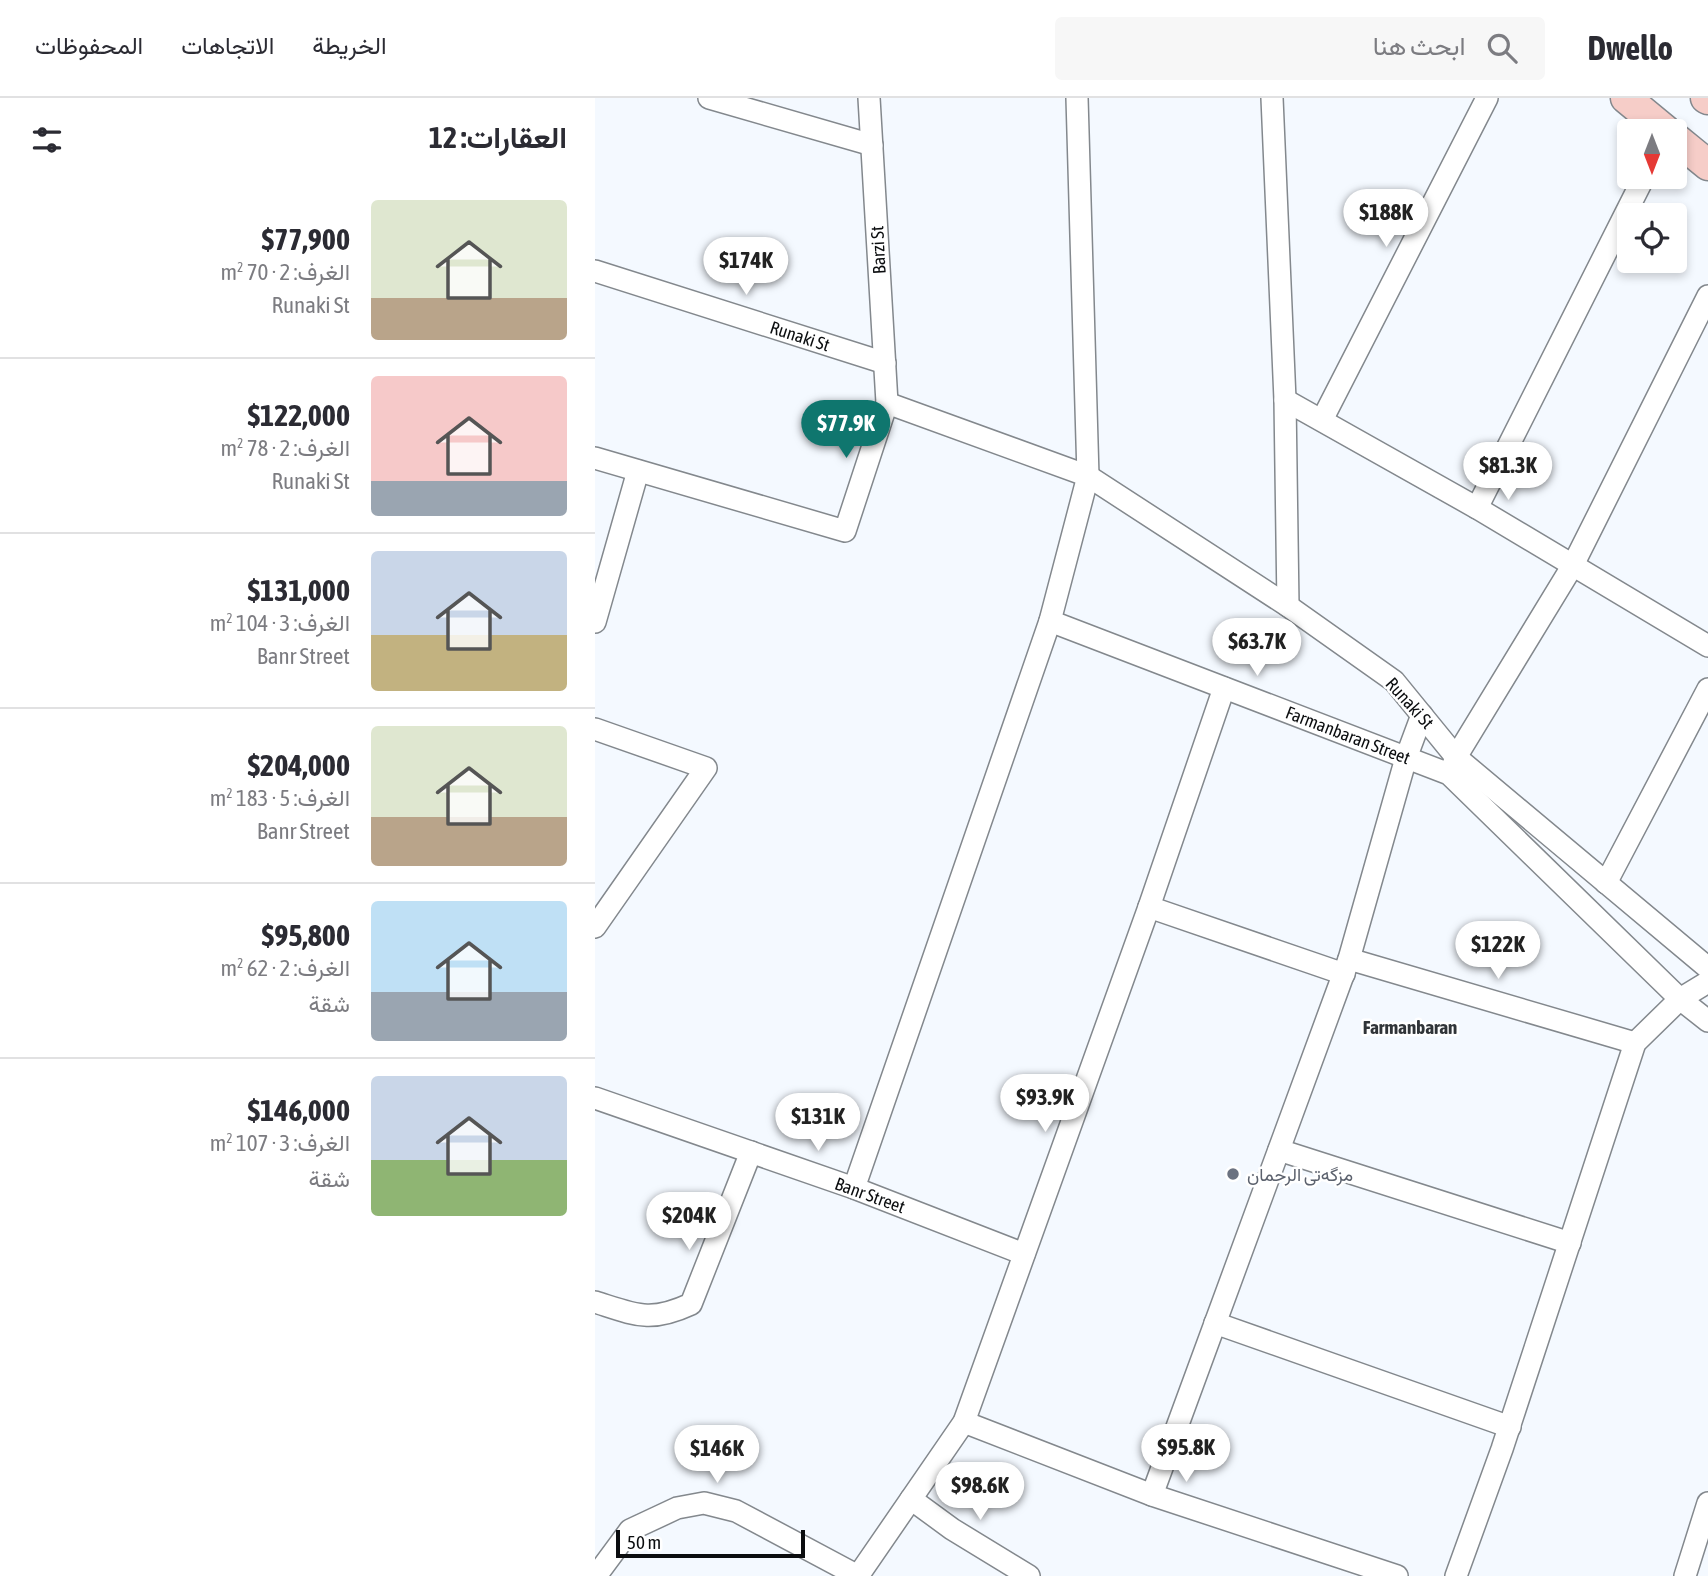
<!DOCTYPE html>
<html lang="ar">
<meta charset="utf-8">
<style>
body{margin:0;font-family:"Asap Condensed",Vazirmatn,sans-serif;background:#f7f7f7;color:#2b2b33;direction:rtl;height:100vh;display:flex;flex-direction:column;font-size:26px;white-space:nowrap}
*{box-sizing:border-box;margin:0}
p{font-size:23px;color:#7c7c81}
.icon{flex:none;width:38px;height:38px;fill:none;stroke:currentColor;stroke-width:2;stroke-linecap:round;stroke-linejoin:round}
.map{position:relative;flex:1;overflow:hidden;direction:ltr}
.details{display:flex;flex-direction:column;background:#fff;width:595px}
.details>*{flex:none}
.needle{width:46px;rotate:180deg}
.tools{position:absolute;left:1022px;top:21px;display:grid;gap:14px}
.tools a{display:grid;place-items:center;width:70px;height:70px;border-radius:7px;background:#fff;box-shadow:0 4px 10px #0003;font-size:35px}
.scale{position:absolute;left:21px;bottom:18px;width:189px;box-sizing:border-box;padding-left:7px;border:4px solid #0b0d0f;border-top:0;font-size:19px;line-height:24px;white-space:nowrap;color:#0b0d0f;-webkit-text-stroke:5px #fff;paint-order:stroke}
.price{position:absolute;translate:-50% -60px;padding:0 16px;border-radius:24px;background:#fff;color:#222;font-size:23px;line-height:46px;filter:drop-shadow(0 2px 4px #0008)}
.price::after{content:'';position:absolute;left:50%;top:42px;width:21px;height:16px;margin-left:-10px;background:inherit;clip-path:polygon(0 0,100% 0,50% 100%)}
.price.current{background:#0f766e;color:#fff}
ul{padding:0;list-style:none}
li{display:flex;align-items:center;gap:21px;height:175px;padding:0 28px}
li+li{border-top:2px solid #e1e1e2}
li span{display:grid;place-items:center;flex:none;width:196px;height:140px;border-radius:7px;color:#555}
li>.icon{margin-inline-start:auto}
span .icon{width:84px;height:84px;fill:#fffc;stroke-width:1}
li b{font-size:30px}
h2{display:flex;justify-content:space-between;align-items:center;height:84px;padding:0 28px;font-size:30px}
header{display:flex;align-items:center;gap:42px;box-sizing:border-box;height:98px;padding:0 35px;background:#fff;border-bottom:2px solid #e1e1e2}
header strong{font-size:33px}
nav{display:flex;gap:38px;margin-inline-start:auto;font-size:24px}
.search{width:490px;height:63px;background:#f7f7f7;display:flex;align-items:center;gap:18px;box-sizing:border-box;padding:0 24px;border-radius:7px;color:#7c7c81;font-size:26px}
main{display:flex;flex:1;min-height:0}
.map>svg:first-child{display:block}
</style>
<header>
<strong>Dwello</strong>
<div class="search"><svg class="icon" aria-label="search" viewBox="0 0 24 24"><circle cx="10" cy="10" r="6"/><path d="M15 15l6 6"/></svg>ابحث هنا</div>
<nav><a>الخريطة</a><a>الاتجاهات</a><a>المحفوظات</a></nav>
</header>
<main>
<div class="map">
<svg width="1113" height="1478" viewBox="0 0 1113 1478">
<rect width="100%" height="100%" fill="#f4f9ff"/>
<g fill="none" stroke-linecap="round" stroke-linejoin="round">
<!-- minor casing -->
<g stroke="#83888d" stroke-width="24">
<g id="minor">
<path d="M114,0L277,47"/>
<path d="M677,0L690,302L693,508"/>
<path d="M0,173L290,265"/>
<path d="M690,302L882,410L1113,548"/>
<path d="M292,305L493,378L693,508L799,583L861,659L1113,870"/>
<path d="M727,322L892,0"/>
<path d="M0,360L250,433L292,305L274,0"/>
<path d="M882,410L1049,79"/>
<path d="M455,523L854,676L1085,901L1113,923"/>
<path d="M0,524L43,373"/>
<path d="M0,631L111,670L0,829"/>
<path d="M857,670L861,659L978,467L1113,198"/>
<path d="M1011,785L1113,591"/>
<path d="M554,809L749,876"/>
<path d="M754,861L1040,945"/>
<path d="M0,1000L259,1090L429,1156"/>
<path d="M684,1052L975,1145"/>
<path d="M259,1090L455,523L493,378L482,0"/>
<path d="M0,1204C41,1217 55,1225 96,1206L156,1054"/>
<path d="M620,1225L915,1329"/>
<path d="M369,1324L557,1397L802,1478"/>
<path d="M557,1397L754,861L811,660L827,617"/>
<path d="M316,1401L357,1431L434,1478"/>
<path d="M1,1478L35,1432L82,1410L109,1405L141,1413L263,1478"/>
<path d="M263,1478L369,1324L554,809L629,590"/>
<path d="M861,1478L907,1351L1040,945L1085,901L1113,884"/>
<path d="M1090,1478L1113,1405"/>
</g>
</g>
<!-- secondary casing -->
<g stroke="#83888d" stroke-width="33">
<g id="secondary">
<path d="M1031,0L1071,33"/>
<path d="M1111,0L1113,1"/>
<path d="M1080,40L1113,67"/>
</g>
</g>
<!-- minor -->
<use href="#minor" stroke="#fff" stroke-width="21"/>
<!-- secondary -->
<use href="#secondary" stroke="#f6cdc8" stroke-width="30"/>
</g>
<!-- markers -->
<circle fill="#6b7280" stroke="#fff" stroke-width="2.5" cx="638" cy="1076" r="7"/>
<g text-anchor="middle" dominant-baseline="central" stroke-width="5" stroke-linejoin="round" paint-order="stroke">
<!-- street labels -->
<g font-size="18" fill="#0b0d0f" stroke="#fff">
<text transform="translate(283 152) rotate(-93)">Barzi St</text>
<text transform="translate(205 238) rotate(18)">Runaki St</text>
<text transform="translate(815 605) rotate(48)">Runaki St</text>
<text transform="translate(753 637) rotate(21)">Farmanbaran Street</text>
<text transform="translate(275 1097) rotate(20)">Banr Street</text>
</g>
<!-- worship labels -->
<g font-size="18" fill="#5b616d" stroke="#fff" text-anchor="start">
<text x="652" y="1076">مزگەتی الرحمان</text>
</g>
<!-- neighbourhood labels -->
<g font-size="19" font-weight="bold" fill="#303438" stroke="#fff">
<text x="815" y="929">Farmanbaran</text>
</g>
</g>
</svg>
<div class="tools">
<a><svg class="needle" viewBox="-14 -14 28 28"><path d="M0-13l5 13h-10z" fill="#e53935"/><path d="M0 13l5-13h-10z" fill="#7c7c81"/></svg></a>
<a><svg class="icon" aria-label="locate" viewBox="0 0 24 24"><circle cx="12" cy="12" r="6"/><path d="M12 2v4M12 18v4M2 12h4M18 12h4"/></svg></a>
</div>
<div class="scale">50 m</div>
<b class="price" style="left:791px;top:151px">$188K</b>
<b class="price" style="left:151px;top:199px">$174K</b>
<b class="price current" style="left:251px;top:362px">$77.9K</b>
<b class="price" style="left:913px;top:404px">$81.3K</b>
<b class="price" style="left:662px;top:580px">$63.7K</b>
<b class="price" style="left:903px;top:883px">$122K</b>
<b class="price" style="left:450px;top:1036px">$93.9K</b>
<b class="price" style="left:223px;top:1055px">$131K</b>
<b class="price" style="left:94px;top:1154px">$204K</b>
<b class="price" style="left:591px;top:1386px">$95.8K</b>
<b class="price" style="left:122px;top:1387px">$146K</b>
<b class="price" style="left:385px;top:1424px">$98.6K</b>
</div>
<section class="details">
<h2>العقارات: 12<svg class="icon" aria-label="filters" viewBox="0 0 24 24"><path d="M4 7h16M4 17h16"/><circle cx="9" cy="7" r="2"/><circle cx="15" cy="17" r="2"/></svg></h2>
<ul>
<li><span style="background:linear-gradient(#dfe7d0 70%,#b9a48a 0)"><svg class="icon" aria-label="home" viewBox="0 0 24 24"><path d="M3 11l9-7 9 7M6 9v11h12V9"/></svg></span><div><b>$77,900</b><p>الغرف: 2 · 70 m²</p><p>Runaki St</p></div></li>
<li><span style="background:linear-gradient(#f6c9c9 75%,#9aa5b1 0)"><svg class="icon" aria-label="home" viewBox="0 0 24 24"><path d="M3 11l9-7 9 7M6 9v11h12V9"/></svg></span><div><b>$122,000</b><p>الغرف: 2 · 78 m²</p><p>Runaki St</p></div></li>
<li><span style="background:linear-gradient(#c9d6e8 60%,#c2b280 0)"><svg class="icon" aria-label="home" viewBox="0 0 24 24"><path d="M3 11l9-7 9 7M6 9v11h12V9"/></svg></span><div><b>$131,000</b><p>الغرف: 3 · 104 m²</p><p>Banr Street</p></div></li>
<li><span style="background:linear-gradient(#dfe7d0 65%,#b9a48a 0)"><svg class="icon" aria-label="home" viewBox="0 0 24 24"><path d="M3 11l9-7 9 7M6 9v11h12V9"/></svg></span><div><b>$204,000</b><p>الغرف: 5 · 183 m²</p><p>Banr Street</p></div></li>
<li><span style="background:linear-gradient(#bfe0f5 65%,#9aa5b1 0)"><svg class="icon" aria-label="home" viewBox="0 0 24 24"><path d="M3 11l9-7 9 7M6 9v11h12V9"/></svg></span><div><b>$95,800</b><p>الغرف: 2 · 62 m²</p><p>شقة</p></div></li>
<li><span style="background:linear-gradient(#c9d6e8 60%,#8fb573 0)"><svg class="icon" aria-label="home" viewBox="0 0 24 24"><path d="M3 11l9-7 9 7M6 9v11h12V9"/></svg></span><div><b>$146,000</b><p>الغرف: 3 · 107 m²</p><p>شقة</p></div></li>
</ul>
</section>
</main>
